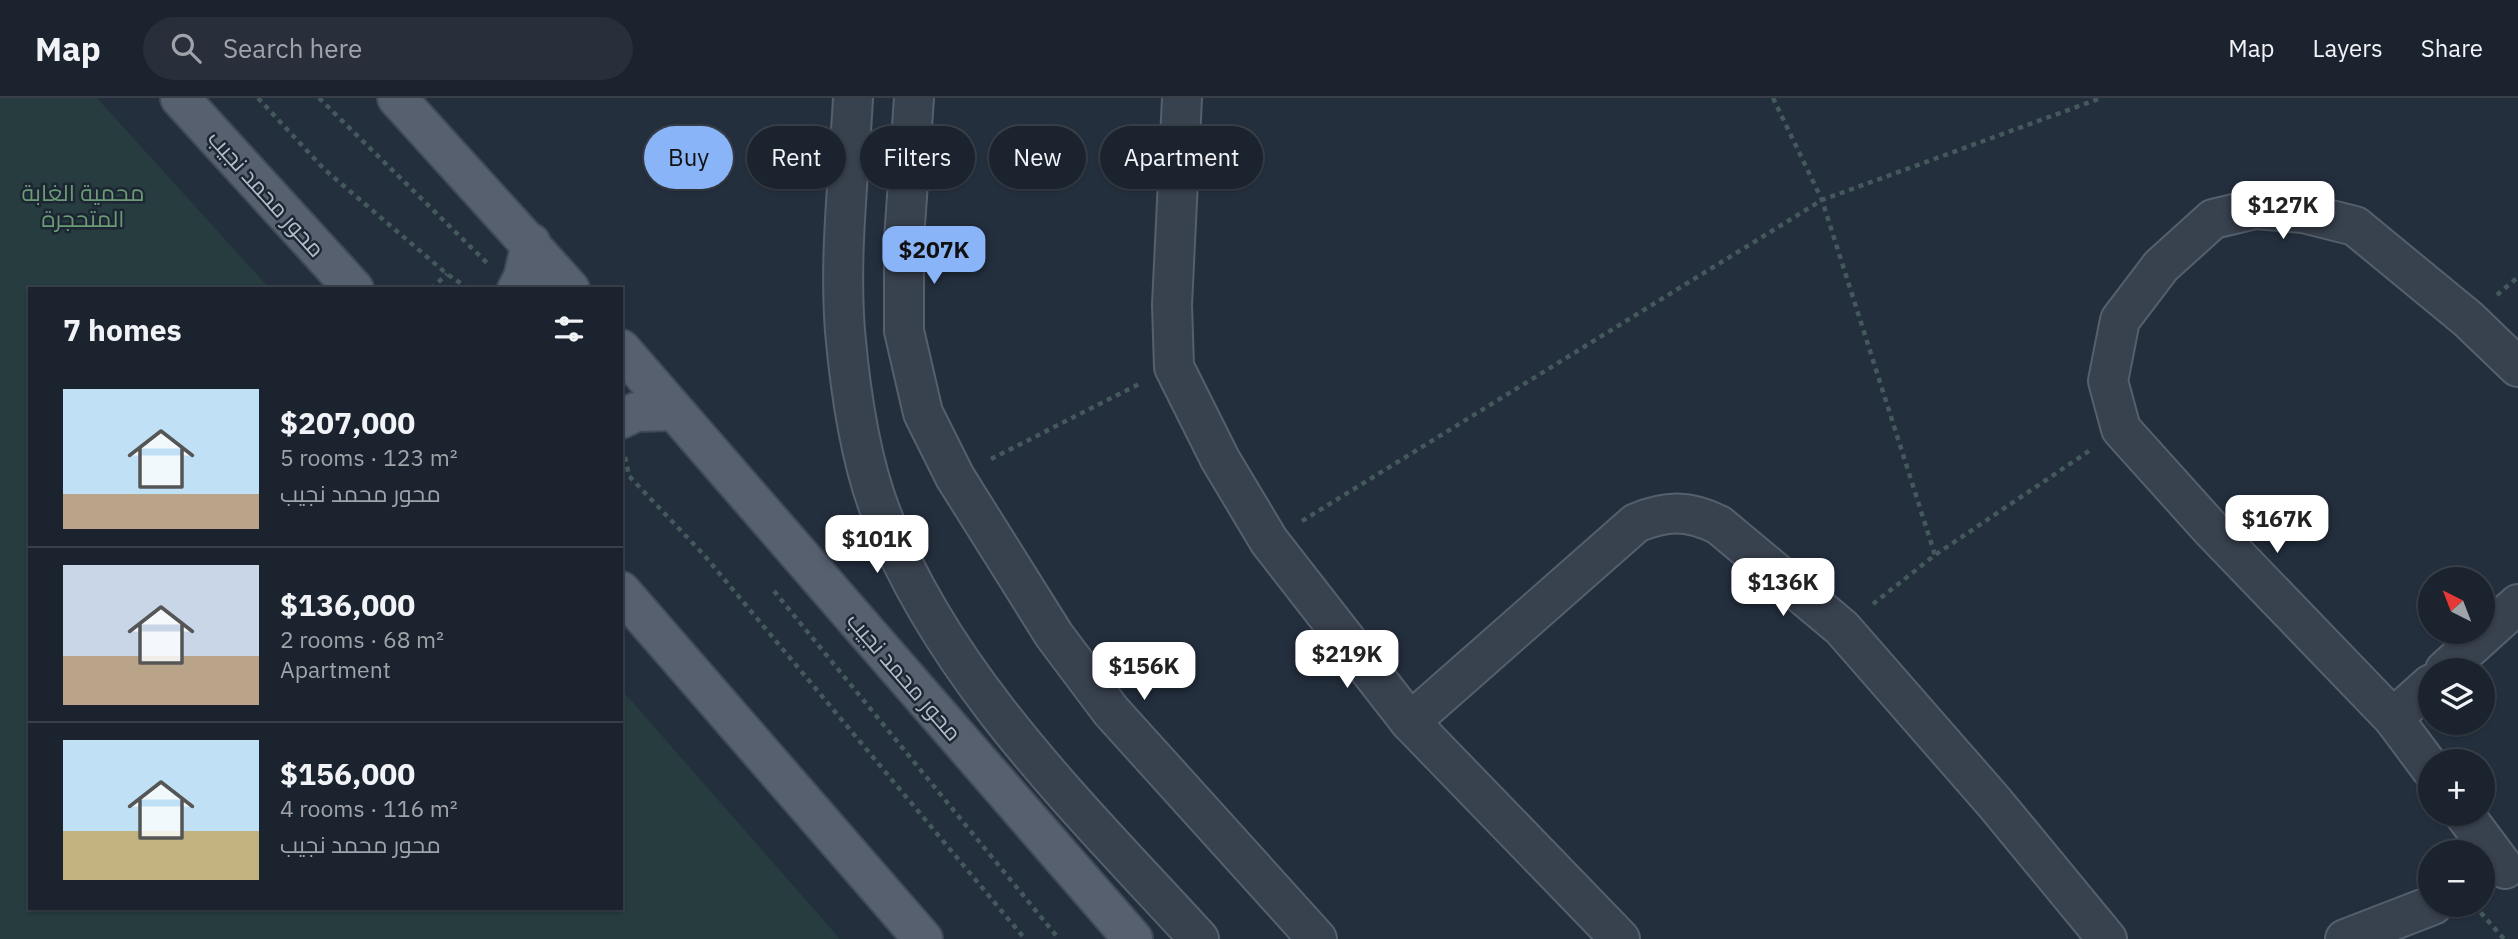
<!DOCTYPE html>
<meta charset="utf-8">
<style>
body{margin:0;font-family:"IBM Plex Sans",Cairo,sans-serif;background:#282f3a;color:#f1f3f6;height:100vh;display:flex;flex-direction:column;font-size:26px;white-space:nowrap}
*{box-sizing:border-box;margin:0}
p{font-size:23px;color:#a0a4aa}
.icon{flex:none;width:38px;height:38px;fill:none;stroke:currentColor;stroke-width:2;stroke-linecap:round;stroke-linejoin:round}
.map{position:relative;flex:1;overflow:hidden}
.sheet{position:absolute;left:28px;top:189px;width:595px;height:623px;display:flex;flex-direction:column;background:#1b232e;border-radius:0px;box-shadow:0 2px 5px #0004,0 0 0 2px #39404a}
.sheet>*{flex:none}
.banner{position:absolute;left:644px;top:28px;width:665px;height:63px;display:flex;gap:14px}
.needle{width:46px;rotate:318deg}
.buttons{position:absolute;left:2418px;top:469px;display:grid;gap:14px}
.buttons a{display:grid;place-items:center;width:77px;height:77px;border-radius:50%;background:#1b232e;box-shadow:0 2px 5px #0004,0 0 0 2px #39404a;font-size:35px}
.price{position:absolute;translate:-50% -60px;padding:0 16px;border-radius:14px;background:#fff;color:#222;font-size:23px;line-height:46px;filter:drop-shadow(0 2px 4px #0008)}
.price::after{content:'';position:absolute;left:50%;top:42px;width:21px;height:16px;margin-left:-10px;background:inherit;clip-path:polygon(0 0,100% 0,50% 100%)}
.price.on{background:#8ab4f8;color:#111}
ul{padding:0;list-style:none}
li{display:flex;align-items:center;gap:21px;height:175px;padding:0 35px}
li+li{border-top:2px solid #39404a}
li span{display:grid;place-items:center;flex:none;width:196px;height:140px;border-radius:0px;color:#555}
li>.icon{margin-inline-start:auto}
span .icon{width:84px;height:84px;fill:#fffc;stroke-width:1}
li b{font-size:30px}
h2{display:flex;justify-content:space-between;align-items:center;height:84px;padding:0 35px;font-size:30px}
.tag{padding:0 24px;border-radius:32px;background:#1b232e;box-shadow:0 2px 5px #0004,0 0 0 2px #39404a;font-size:24px;line-height:63px}
.tag.on{background:#8ab4f8;color:#111}
header{display:flex;align-items:center;gap:42px;box-sizing:border-box;height:98px;padding:0 35px;background:#1b232e;border-bottom:2px solid #39404a}
header strong{font-size:33px}
nav{display:flex;gap:38px;margin-inline-start:auto;font-size:24px}
.search{width:490px;height:63px;background:#282f3a;display:flex;align-items:center;gap:18px;box-sizing:border-box;padding:0 24px;border-radius:38px;color:#a0a4aa;font-size:26px}
.map>svg:first-child{display:block}
</style>
<header>
<strong>Map</strong>
<div class="search"><svg class="icon" aria-label="search" viewBox="0 0 24 24"><circle cx="10" cy="10" r="6"/><path d="M15 15l6 6"/></svg>Search here</div>
<nav><a>Map</a><a>Layers</a><a>Share</a></nav>
</header>
<div class="map">
<svg width="2518" height="841" viewBox="0 0 2518 841">
<rect width="100%" height="100%" fill="#242f3e"/>
<!-- green -->
<path fill="#263c3f" d="M0,0H97L270,191H30V810H621V591L840,841H0Z"/>
<g fill="none" stroke-linecap="round" stroke-linejoin="round">
<!-- minor casing -->
<g stroke="#565f6c" stroke-width="42">
<g id="minor">
<path d="M853,0C849,77 839,156 845,233C850,290 860,361 881,415C943,579 1082,713 1199,841"/>
<path d="M914,0L904,141V233L923,315L955,379L1054,537L1111,613L1317,841"/>
<path d="M1182,0L1172,207L1174,269L1220,361L1269,443L1410,624L1620,841"/>
<path d="M2445,572L2518,506"/>
<path d="M2393,620L2431,586"/>
<path d="M1410,624L1636,425C1667,412 1689,412 1719,427L1842,530L1994,704L2107,841"/>
<path d="M2431,671L2393,620L2211,431L2121,331L2108,283L2120,222L2161,168L2213,121L2255,111L2303,115L2355,128L2468,221L2518,269"/>
<path d="M2464,716L2505,771"/>
<path d="M2345,841L2433,807"/>
</g>
</g>
<!-- major casing -->
<g stroke="#414a57" stroke-width="42">
<g id="major">
<path d="M180,0L354,191"/>
<path d="M397,0L570,191"/>
<path d="M517,191L523,180L531,145"/>
<path d="M621,251L1133,841"/>
<path d="M621,321L636,314L672,313"/>
<path d="M621,493L923,841"/>
</g>
</g>
<!-- path -->
<g stroke="#44595c" stroke-width="4.5" stroke-dasharray="5 5" stroke-linecap="butt">
<path d="M258,0L324,71L447,176L469,191"/>
<path d="M319,0L487,165"/>
<path d="M1773,0L1822,102L1935,457"/>
<path d="M431,191L447,176"/>
<path d="M2497,197L2518,179"/>
<path d="M625,359L629,378L704,457L1025,841"/>
<path d="M991,361L1139,286"/>
<path d="M1302,423L1822,102L2101,0"/>
<path d="M774,493L1059,841"/>
<path d="M1873,506L1935,457L2089,353"/>
<path d="M2474,807L2504,841"/>
</g>
<!-- minor -->
<use href="#minor" stroke="#38414e" stroke-width="38"/>
<!-- major -->
<use href="#major" stroke="#56606e" stroke-width="38"/>
</g>
<g text-anchor="middle" dominant-baseline="central" stroke-width="5" stroke-linejoin="round" paint-order="stroke">
<!-- park labels -->
<g font-size="23" fill="#6b9a76" stroke="#1d2633">
<text x="83" y="94">محمية الغابة<tspan x="83" dy="26">المتحجرة</tspan></text>
</g>
<!-- street labels -->
<g font-size="23" fill="#b4bcc9" stroke="#1d2633">
<text transform="translate(267 95) rotate(48)">محور محمد نجيب</text>
<text transform="translate(905 578) rotate(49)">محور محمد نجيب</text>
</g>
</g>
</svg>
<div class="buttons">
<a><svg class="needle" viewBox="-14 -14 28 28"><path d="M0-13l5 13h-10z" fill="#e53935"/><path d="M0 13l5-13h-10z" fill="#a0a4aa"/></svg></a>
<a><svg class="icon" aria-label="layers" viewBox="0 0 24 24"><path d="M12 4l9 5-9 5-9-5zM3 14l9 5 9-5"/></svg></a>
<a>+</a>
<a>−</a>
</div>
<b class="price" style="left:2283px;top:143px">$127K</b>
<b class="price on" style="left:934px;top:188px">$207K</b>
<b class="price" style="left:2277px;top:457px">$167K</b>
<b class="price" style="left:877px;top:477px">$101K</b>
<b class="price" style="left:1783px;top:520px">$136K</b>
<b class="price" style="left:1347px;top:592px">$219K</b>
<b class="price" style="left:1144px;top:604px">$156K</b>
<div class="banner">
<a class="tag on">Buy</a>
<a class="tag">Rent</a>
<a class="tag">Filters</a>
<a class="tag">New</a>
<a class="tag">Apartment</a>
</div>
<section class="sheet">
<h2>7 homes<svg class="icon" aria-label="filters" viewBox="0 0 24 24"><path d="M4 7h16M4 17h16"/><circle cx="9" cy="7" r="2"/><circle cx="15" cy="17" r="2"/></svg></h2>
<ul>
<li><span style="background:linear-gradient(#bfe0f5 75%,#b9a48a 0)"><svg class="icon" aria-label="home" viewBox="0 0 24 24"><path d="M3 11l9-7 9 7M6 9v11h12V9"/></svg></span><div><b>$207,000</b><p>5 rooms · 123 m²</p><p>محور محمد نجيب</p></div></li>
<li><span style="background:linear-gradient(#c9d6e8 65%,#b9a48a 0)"><svg class="icon" aria-label="home" viewBox="0 0 24 24"><path d="M3 11l9-7 9 7M6 9v11h12V9"/></svg></span><div><b>$136,000</b><p>2 rooms · 68 m²</p><p>Apartment</p></div></li>
<li><span style="background:linear-gradient(#bfe0f5 65%,#c2b280 0)"><svg class="icon" aria-label="home" viewBox="0 0 24 24"><path d="M3 11l9-7 9 7M6 9v11h12V9"/></svg></span><div><b>$156,000</b><p>4 rooms · 116 m²</p><p>محور محمد نجيب</p></div></li>
</ul>
</section>
</div>
